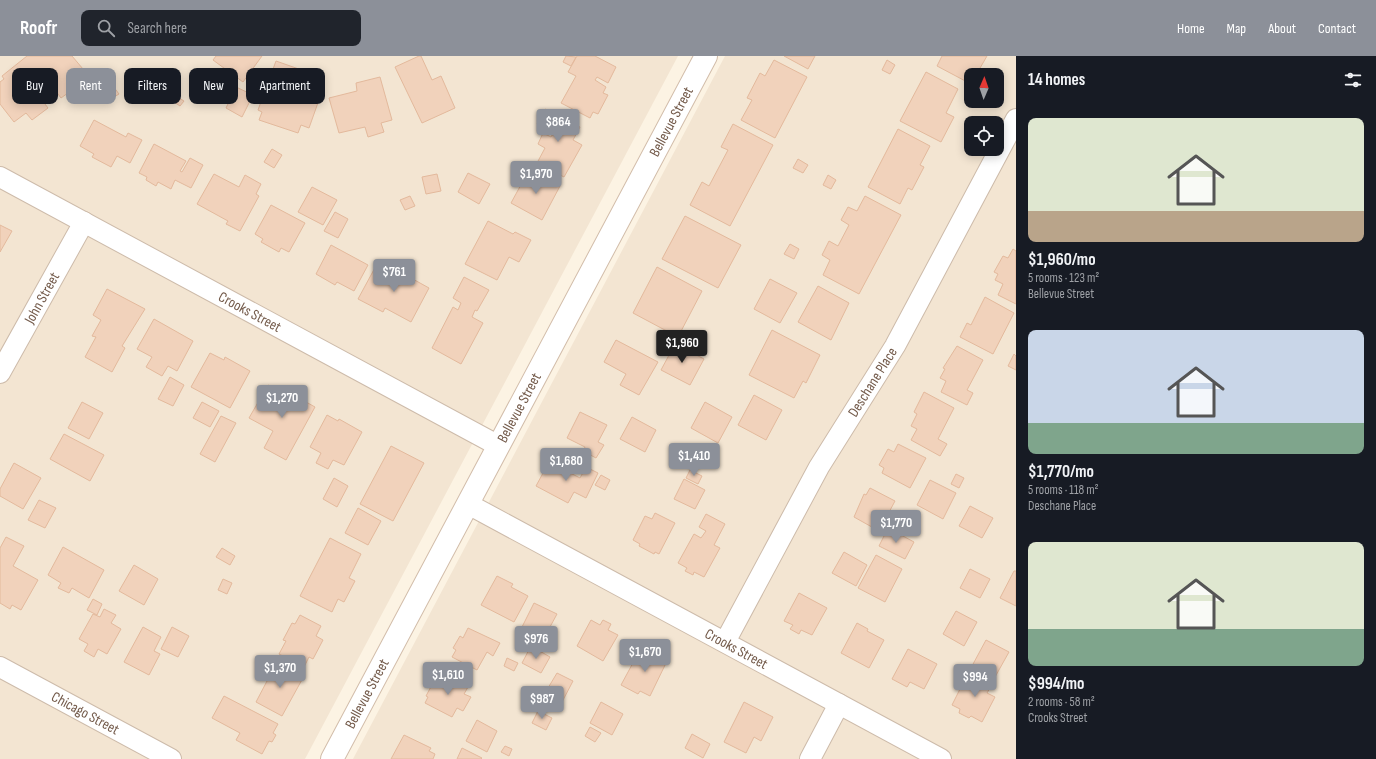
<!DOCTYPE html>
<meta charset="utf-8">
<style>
body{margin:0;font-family:"Sofia Sans Condensed",sans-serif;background:#20242c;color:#f1f3f6;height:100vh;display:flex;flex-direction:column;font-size:15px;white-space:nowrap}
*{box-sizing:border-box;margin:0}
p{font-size:13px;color:#9ea1a6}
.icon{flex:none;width:22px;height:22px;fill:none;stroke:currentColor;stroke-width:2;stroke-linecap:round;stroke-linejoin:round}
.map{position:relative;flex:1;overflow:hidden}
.side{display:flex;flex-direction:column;background:#171b24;width:360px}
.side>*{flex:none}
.hud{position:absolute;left:12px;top:12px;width:380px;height:36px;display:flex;gap:8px}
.needle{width:26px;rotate:2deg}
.tools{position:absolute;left:964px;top:12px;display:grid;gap:8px}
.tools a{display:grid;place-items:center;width:40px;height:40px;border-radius:8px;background:#171b24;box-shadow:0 2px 10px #0003;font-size:20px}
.price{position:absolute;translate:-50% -34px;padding:0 9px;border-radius:4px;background:#8c9099;color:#fff;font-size:13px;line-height:26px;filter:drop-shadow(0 1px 2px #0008)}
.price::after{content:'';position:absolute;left:50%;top:24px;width:12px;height:9px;margin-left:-6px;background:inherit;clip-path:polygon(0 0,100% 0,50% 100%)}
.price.current{background:#222;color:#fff}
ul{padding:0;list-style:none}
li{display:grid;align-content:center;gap:8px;height:212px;padding:0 12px}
li span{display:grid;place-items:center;height:124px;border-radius:8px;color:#555}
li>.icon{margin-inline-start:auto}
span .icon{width:72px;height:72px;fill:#fffc;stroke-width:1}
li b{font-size:17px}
h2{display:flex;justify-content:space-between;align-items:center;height:48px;padding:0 12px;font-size:17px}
.chip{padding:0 14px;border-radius:8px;background:#171b24;box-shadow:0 2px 10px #0003;font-size:14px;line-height:36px}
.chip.current{background:#8c9099;color:#fff}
header{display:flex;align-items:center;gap:24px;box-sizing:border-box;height:56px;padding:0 20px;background:#8c9099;color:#fff}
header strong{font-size:19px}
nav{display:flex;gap:22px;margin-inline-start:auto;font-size:14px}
.search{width:280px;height:36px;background:#20242c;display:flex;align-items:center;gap:10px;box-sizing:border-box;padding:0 14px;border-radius:8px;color:#9ea1a6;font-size:15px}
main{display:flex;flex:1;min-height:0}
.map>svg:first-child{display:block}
</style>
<header>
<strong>Roofr</strong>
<div class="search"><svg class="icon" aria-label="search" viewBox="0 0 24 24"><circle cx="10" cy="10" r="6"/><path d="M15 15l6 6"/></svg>Search here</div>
<nav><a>Home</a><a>Map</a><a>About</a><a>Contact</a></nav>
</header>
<main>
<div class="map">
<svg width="1016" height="703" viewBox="0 0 1016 703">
<rect width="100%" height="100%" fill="#fcf3e3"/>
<!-- residential -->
<g fill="#f3e5d2" fill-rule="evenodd">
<path d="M0,0H678L305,703H0Z"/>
<path d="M725,0H1016V703H353ZM971,19H997V45H971ZM971,67H997V93H971Z"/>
</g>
<!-- building -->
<g fill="#f1d2bb" stroke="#e3b99c">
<path d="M27,0H72L83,13L72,21L79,29L61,42L55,34L42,44L48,52L32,64L26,57L14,66L0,48V26L4,23L2,20Z"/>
<path d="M216,0H262L243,26L213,4Z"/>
<path d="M419,0H421L432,24L441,20L455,52L422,67L395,11Z"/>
<path d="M566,0L576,1L571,10L563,6Z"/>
<path d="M577,0H595L616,11L608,27L597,21L595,24L606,31L603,37L608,39L598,58L593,56L590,62L561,47L576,20L568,16Z"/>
<path d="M784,0H815L808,13Z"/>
<path d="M942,0H987L976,19H971V28L937,10Z"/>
<path d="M774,4L807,21L775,82L741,64L752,44L747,42L760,17L765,20Z"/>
<path d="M887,4L895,9L890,18L882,14Z"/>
<path d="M276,5L313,18L307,36L320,41L309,72L301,69L298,77L259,64L262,56L258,54Z"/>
<path d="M926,16L958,33L946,57L954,61L941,86L900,65Z"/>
<path d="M380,21L392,64L381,67L384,76L368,81L365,71L339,77L329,42L357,35L356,27Z"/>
<path d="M113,30L119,38L109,44L104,36Z"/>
<path d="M236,31L253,39L242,61L226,52Z"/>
<path d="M177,41L184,45L180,50L174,46Z"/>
<path d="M545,53L580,71L573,84L582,89L564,121L537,107L545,92L538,88L543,77L551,81L554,76L537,68Z"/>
<path d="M94,64L126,81L128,77L142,84L130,107L117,100L111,111L92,101L94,98L80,90Z"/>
<path d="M733,68L773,89L730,170L690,149L702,126L709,130L728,94L721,91Z"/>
<path d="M898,73L930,90L920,109L924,111L912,134L908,132L900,148L868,131Z"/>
<path d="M154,88L186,105L180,115L182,116L190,102L203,109L191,132L175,124L171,133L158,126L156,130L146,124L147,121L139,117Z"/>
<path d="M272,93L282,99L274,112L264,106Z"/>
<path d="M798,103L808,109L803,117L793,112Z"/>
<path d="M529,114L560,130L542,164L511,147Z"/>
<path d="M468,117L490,128L479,148L458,136Z"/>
<path d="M214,118L239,131L245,119L261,128L256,138L259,140L240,175L226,168L228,165L197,148Z"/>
<path d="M437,118L441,135L426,138L422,121Z"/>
<path d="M828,119L836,124L831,133L823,129Z"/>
<path d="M312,131L337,144L323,169L298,156Z"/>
<path d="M410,140L415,150L405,154L400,144Z"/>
<path d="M865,140L901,159L859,238L823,219L830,204L822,199L829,185L838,190L849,169L841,164L848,151L857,155Z"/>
<path d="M271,149L305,167L289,196L281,192L279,196L261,186L263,183L255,178Z"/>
<path d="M335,156L348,163L338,182L324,175Z"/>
<path d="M685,160L741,189L718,232L662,203Z"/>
<path d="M488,165L513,178L515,176L531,184L519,206L509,201L497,224L465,208Z"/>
<path d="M0,169L12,175L0,196Z"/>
<path d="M790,188L799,193L794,203L784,198Z"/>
<path d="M331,189L368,209L354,235L337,226L335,229L316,218Z"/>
<path d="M1013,193L1016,195V248L998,239L1003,228L995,224L998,218L994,216L1003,200L1008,202Z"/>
<path d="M377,208L400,220L402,217L429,232L411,266L385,252L383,256L358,243Z"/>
<path d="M657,211L702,235L678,281L633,257Z"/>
<path d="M464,221L489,234L477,255L475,254L472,261L483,267L461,308L432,292L453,251L458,254L461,247L453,242Z"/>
<path d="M770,223L797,237L780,267L754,253Z"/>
<path d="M818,230L849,247L831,284L798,266Z"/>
<path d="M107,233L145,253L122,290L125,292L112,316L85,301L96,281L92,280L101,264L93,259Z"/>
<path d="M985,241L1014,257L993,298L960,281L967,267L971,269Z"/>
<path d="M154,263L193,285L177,315L168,310L162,320L146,311L152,301L137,293Z"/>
<path d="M772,274L820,299L806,327L803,325L794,342L749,319Z"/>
<path d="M616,284L658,306L639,339L620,329L626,318L604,306Z"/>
<path d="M675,288L704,303L690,329L661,314Z"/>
<path d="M957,290L983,304L967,334L973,337L967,349L941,336L946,325L940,322L945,313L943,312Z"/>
<path d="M210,297L224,304L225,301L250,315L230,352L191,331Z"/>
<path d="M1014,298L1016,300V314L1008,310Z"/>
<path d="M170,321L184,329L173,350L158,343Z"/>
<path d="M268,329L280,335L281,332L315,351L286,404L264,392L273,375L249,362Z"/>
<path d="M924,336L954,352L938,383L947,388L940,400L911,384L917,373L911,370L917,358L914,356Z"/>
<path d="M754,339L782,354L766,384L738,369Z"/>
<path d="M82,346L103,357L89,383L68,372Z"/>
<path d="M202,346L219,355L210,371L193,362Z"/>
<path d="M705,346L732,361L718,387L691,372Z"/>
<path d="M580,356L607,369L598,386L604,389L596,402L583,395L585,391L567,382Z"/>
<path d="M327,359L338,365L339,363L362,376L344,409L333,404L328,413L316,407L321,397L310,391Z"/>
<path d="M221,360L236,367L215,406L200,398Z"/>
<path d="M632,361L656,374L645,396L620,383Z"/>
<path d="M64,378L104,399L90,425L50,403Z"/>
<path d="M898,388L926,402L910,432L882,417L884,412L879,409L888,393L894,396Z"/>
<path d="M391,390L424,407L393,465L360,448Z"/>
<path d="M549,406L580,422L586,411L598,417L586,442L574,436L568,447L536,430Z"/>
<path d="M14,407L41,422L23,453L0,440V433Z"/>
<path d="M690,414L702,420L698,428L686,422Z"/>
<path d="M956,418L964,422L959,432L951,428Z"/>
<path d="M601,419L610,424L605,434L595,429Z"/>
<path d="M334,422L348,430L337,451L323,443Z"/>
<path d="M684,423L705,434L695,453L674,443Z"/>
<path d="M930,424L956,437L943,463L917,449Z"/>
<path d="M870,432L895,445L879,475L854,461L864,438L866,439Z"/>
<path d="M39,444L56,452L45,472L28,464Z"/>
<path d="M970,450L993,462L982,482L959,470Z"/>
<path d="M358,452L381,465L368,489L345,477Z"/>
<path d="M655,457L675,467L659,498L655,496L654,498L639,490L640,488L633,484L645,460L652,463Z"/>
<path d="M706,458L725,468L714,489L720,492L704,521L694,516L693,519L685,515L687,512L678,507L694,478L701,482L706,475L699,471Z"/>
<path d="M888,472L914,486L905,503L879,490Z"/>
<path d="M6,481L24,490L13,510L38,524L21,554L12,549L10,553L0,547V492Z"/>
<path d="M330,482L361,498L349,522L355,525L344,546L338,543L332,556L300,540Z"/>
<path d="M63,491L104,514L89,542L72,532L69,537L58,532L61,527L48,519Z"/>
<path d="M222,492L235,500L230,509L216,501Z"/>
<path d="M844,496L867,509L856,530L832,517Z"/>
<path d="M876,499L902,513L885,546L858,532Z"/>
<path d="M134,509L158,523L144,549L119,535Z"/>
<path d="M970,513L990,523L980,542L960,532Z"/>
<path d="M1014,515H1016V550L1000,542Z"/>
<path d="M497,520L513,528L511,531L528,540L514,566L481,549Z"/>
<path d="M223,523L232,527L227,538L218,534Z"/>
<path d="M799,537L827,552L812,579L801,574L799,578L790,573L793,569L784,565Z"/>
<path d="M93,543L102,548L97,559L87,554Z"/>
<path d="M534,547L557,558L544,582L522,571Z"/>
<path d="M104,553L116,559L111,567L121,573L107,598L98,593L94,601L84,595L88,588L79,583L93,558L100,561Z"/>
<path d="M956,555L977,566L964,590L943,578Z"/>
<path d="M300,559L321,570L316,580L323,584L313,603L309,601L304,611L279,598L286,585L283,584L292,567L295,568Z"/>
<path d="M591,564L600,569L603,564L611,568L608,574L618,579L603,605L577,590Z"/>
<path d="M857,567L868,573L867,575L884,584L869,612L841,597Z"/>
<path d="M143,571L161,581L154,595L160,598L149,619L124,606Z"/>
<path d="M172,571L189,580L178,601L161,593Z"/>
<path d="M468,572L500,587L493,600L487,596L477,614L452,601L456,594L453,592L460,580L463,582Z"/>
<path d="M986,584L1009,596L995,621L972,610Z"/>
<path d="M531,590L550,601L541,617L522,607Z"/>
<path d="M641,592L652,598L654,595L667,605L650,640L640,635L638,638L621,629Z"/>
<path d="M908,593L937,608L924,633L910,626L907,631L892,623Z"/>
<path d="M507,602L518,607L514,615L504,610Z"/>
<path d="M277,606L304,620L282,660L256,646Z"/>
<path d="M557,617L573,625L562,646L545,637Z"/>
<path d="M979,617L994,625L987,637L995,641L982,666L971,660L969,662L959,657L960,653L952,649L964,625L973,629Z"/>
<path d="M442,618L468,631L464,638L471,641L463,655L457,652L452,661L425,647L428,641L426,640L434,625L438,627Z"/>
<path d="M224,640L278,668L273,677L276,679L272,686L269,685L262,698L236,684L240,677L212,662Z"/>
<path d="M601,646L623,658L612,679L590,667Z"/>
<path d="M744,646L773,661L761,685L754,681L746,697L724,686Z"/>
<path d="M538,655L552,662L546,674L532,667Z"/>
<path d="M477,664L497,675L487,696L466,685Z"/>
<path d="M590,671L601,677L595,686L585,680Z"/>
<path d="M692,678L710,688L703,702L685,692Z"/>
<path d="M404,679L431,692L429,695L435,698L433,703H391Z"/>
<path d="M505,690L512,693L509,700L501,696Z"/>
<path d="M462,692L482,702L481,703H457Z"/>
</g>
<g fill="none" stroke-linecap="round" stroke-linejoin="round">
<!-- street casing -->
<g stroke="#cdbbaa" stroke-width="22">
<g id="street">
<path id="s1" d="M0,121L499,390"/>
<path id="s2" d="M0,317L84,166"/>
<path id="s3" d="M468,448L941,703"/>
<path id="s4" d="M725,586L819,411L895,290L1016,63"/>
<path id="s5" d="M0,611L171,703"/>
<path d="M810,703L839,648"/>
</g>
</g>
<!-- secondary casing -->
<g stroke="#d2bdaa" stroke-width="24">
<g id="secondary">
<path id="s6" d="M332,703L706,0"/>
</g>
</g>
<!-- street -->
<use href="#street" stroke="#fff" stroke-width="20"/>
<!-- secondary -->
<use href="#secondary" stroke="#fff" stroke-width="22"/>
</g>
<g text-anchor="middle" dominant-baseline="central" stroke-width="3.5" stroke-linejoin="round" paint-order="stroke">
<!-- street labels -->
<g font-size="15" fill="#735a4a" stroke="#fff7e9">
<text stroke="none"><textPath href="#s6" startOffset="722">Bellevue Street</textPath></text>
<text stroke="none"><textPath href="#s2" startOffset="86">John Street</textPath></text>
<text stroke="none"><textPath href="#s1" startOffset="284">Crooks Street</textPath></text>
<text stroke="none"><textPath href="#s4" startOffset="299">Deschane Place</textPath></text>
<text stroke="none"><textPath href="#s6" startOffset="398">Bellevue Street</textPath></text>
<text stroke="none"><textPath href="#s3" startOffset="305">Crooks Street</textPath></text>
<text stroke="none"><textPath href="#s6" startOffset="74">Bellevue Street</textPath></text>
<text stroke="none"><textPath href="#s5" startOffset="97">Chicago Street</textPath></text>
</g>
</g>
</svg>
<div class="tools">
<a><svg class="needle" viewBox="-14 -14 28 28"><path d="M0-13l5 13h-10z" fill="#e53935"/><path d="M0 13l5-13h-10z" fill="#9ea1a6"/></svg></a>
<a><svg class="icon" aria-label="locate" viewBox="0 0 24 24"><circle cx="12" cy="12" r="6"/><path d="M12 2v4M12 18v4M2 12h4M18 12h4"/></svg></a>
</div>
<b class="price" style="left:558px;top:87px">$864</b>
<b class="price" style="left:536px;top:139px">$1,970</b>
<b class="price" style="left:394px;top:237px">$761</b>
<b class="price current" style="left:682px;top:308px">$1,960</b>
<b class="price" style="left:282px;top:363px">$1,270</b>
<b class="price" style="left:694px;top:421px">$1,410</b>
<b class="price" style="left:566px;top:426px">$1,680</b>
<b class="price" style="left:896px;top:488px">$1,770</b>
<b class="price" style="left:536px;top:604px">$976</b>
<b class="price" style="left:645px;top:617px">$1,670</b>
<b class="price" style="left:280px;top:633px">$1,370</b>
<b class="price" style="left:448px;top:640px">$1,610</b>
<b class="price" style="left:975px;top:642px">$994</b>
<b class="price" style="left:542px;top:664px">$987</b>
<div class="hud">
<a class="chip">Buy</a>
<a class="chip current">Rent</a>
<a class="chip">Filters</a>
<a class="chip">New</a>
<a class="chip">Apartment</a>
</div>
</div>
<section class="side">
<h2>14 homes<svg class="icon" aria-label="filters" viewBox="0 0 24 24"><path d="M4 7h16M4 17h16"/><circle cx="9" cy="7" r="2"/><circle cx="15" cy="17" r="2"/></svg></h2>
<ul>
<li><span style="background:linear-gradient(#dfe7d0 75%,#b9a48a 0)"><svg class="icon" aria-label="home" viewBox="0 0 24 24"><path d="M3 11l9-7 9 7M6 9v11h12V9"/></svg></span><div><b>$1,960/mo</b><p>5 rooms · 123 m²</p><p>Bellevue Street</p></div></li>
<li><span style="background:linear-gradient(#c9d6e8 75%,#7fa58c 0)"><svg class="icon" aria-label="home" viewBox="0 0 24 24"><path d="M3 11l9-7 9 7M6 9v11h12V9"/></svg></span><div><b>$1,770/mo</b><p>5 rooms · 118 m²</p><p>Deschane Place</p></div></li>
<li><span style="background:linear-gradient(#dfe7d0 70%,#7fa58c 0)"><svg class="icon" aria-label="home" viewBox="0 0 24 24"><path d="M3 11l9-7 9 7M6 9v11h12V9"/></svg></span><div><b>$994/mo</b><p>2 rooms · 58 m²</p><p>Crooks Street</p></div></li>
</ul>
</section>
</main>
